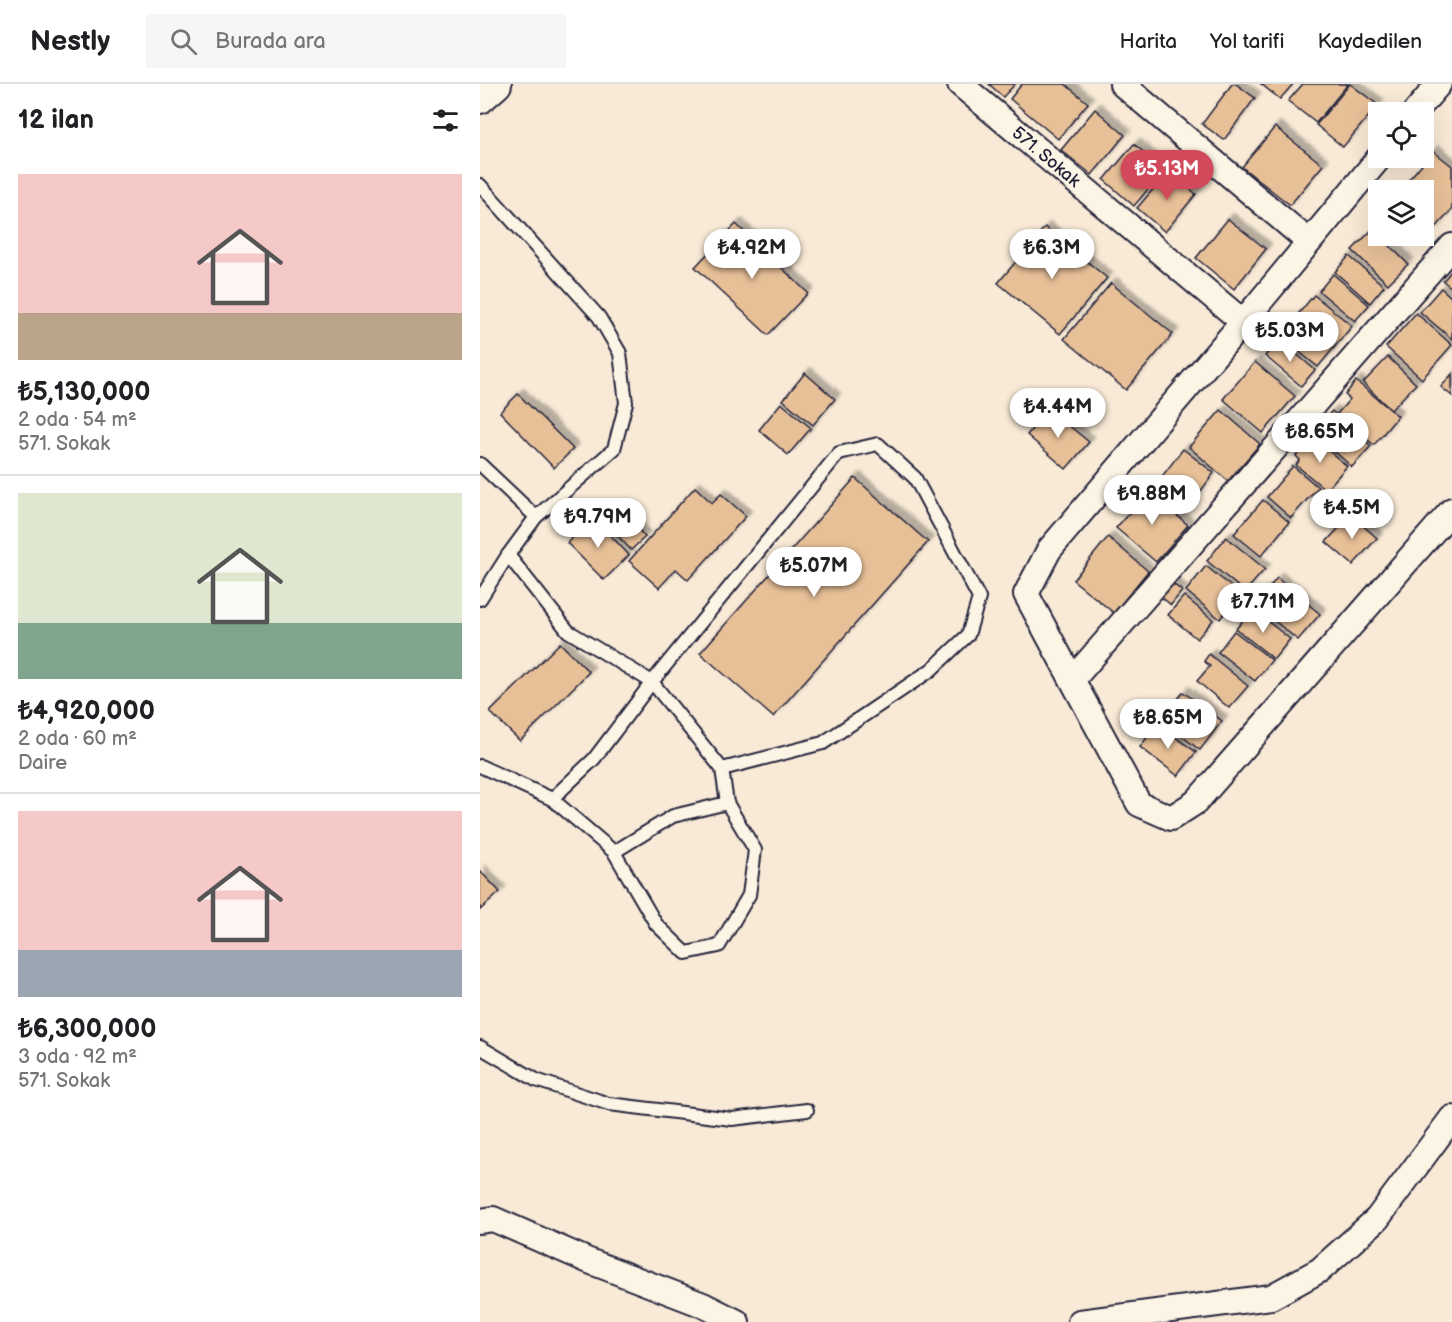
<!DOCTYPE html>
<html lang="tr">
<meta charset="utf-8">
<style>
body{margin:0;font-family:"Balsamiq Sans",sans-serif;background:#f6f6f6;color:#202124;height:100vh;display:flex;flex-direction:column;font-size:22px;white-space:nowrap}
*{box-sizing:border-box;margin:0}
p{font-size:20px;color:#757577}
.icon{flex:none;width:33px;height:33px;fill:none;stroke:currentColor;stroke-width:2;stroke-linecap:round;stroke-linejoin:round}
.map{position:relative;flex:1;overflow:hidden}
.details{display:flex;flex-direction:column;background:#fff;width:480px}
.details>*{flex:none}
.tools{position:absolute;left:888px;top:18px;display:grid;gap:12px}
.tools a{display:grid;place-items:center;width:66px;height:66px;border-radius:0px;background:#fff;box-shadow:0 6px 24px #0002;font-size:30px}
.price{position:absolute;translate:-50% -51px;padding:0 14px;border-radius:21px;background:#fff;color:#222;font-size:20px;line-height:39px;filter:drop-shadow(0 2px 3px #0008)}
.price::after{content:'';position:absolute;left:50%;top:36px;width:18px;height:14px;margin-left:-9px;background:inherit;clip-path:polygon(0 0,100% 0,50% 100%)}
.price.current{background:#d1495b;color:#fff}
ul{padding:0;list-style:none}
li{display:grid;align-content:center;gap:12px;height:318px;padding:0 18px}
li+li{border-top:2px solid #e0e0e0}
li span{display:grid;place-items:center;height:186px;border-radius:0px;color:#555}
li>.icon{margin-inline-start:auto}
span .icon{width:108px;height:108px;fill:#fffc;stroke-width:1}
li b{font-size:26px}
h2{display:flex;justify-content:space-between;align-items:center;height:72px;padding:0 18px;font-size:26px}
header{display:flex;align-items:center;gap:36px;box-sizing:border-box;height:84px;padding:0 30px;background:#fff;border-bottom:2px solid #e0e0e0}
header strong{font-size:28px}
nav{display:flex;gap:33px;margin-inline-start:auto;font-size:21px}
.search{width:420px;height:54px;background:#f6f6f6;display:flex;align-items:center;gap:15px;box-sizing:border-box;padding:0 21px;border-radius:0px;color:#757577;font-size:22px}
main{display:flex;flex:1;min-height:0}
.map>svg:first-child{display:block}
</style>
<header>
<strong>Nestly</strong>
<div class="search"><svg class="icon" aria-label="search" viewBox="0 0 24 24"><circle cx="10" cy="10" r="6"/><path d="M15 15l6 6"/></svg>Burada ara</div>
<nav><a>Harita</a><a>Yol tarifi</a><a>Kaydedilen</a></nav>
</header>
<main>
<section class="details">
<h2>12 ilan<svg class="icon" aria-label="filters" viewBox="0 0 24 24"><path d="M4 7h16M4 17h16"/><circle cx="9" cy="7" r="2"/><circle cx="15" cy="17" r="2"/></svg></h2>
<ul>
<li><span style="background:linear-gradient(#f6c9c9 75%,#b9a48a 0)"><svg class="icon" aria-label="home" viewBox="0 0 24 24"><path d="M3 11l9-7 9 7M6 9v11h12V9"/></svg></span><div><b>₺5,130,000</b><p>2 oda · 54 m²</p><p>571. Sokak</p></div></li>
<li><span style="background:linear-gradient(#dfe7d0 70%,#7fa58c 0)"><svg class="icon" aria-label="home" viewBox="0 0 24 24"><path d="M3 11l9-7 9 7M6 9v11h12V9"/></svg></span><div><b>₺4,920,000</b><p>2 oda · 60 m²</p><p>Daire</p></div></li>
<li><span style="background:linear-gradient(#f6c9c9 75%,#9aa5b1 0)"><svg class="icon" aria-label="home" viewBox="0 0 24 24"><path d="M3 11l9-7 9 7M6 9v11h12V9"/></svg></span><div><b>₺6,300,000</b><p>3 oda · 92 m²</p><p>571. Sokak</p></div></li>
</ul>
</section>
<div class="map">
<svg width="972" height="1238" viewBox="0 0 972 1238">
<defs>
<filter id="shadow"><feDropShadow dx="5.5" dy="-5.5" stdDeviation="1.5" flood-color="#0004"/></filter>
</defs>
<rect width="100%" height="100%" fill="#f8ead6"/>
<filter id="ink" filterUnits="userSpaceOnUse"><feTurbulence type="fractalNoise" baseFrequency=".0167" numOctaves="2"/><feDisplacementMap in="SourceGraphic" scale="12" xChannelSelector="R" yChannelSelector="G"/><feConvolveMatrix kernelMatrix="1 2 1 2 8 2 1 2 1" color-interpolation-filters="sRGB"/></filter>
<g filter="url(#ink)">
<!-- building -->
<g fill="#e8c098" stroke="#22223b" stroke-width="1.5" filter="url(#shadow)">
<path d="M509,0H535L523,13Z"/>
<path d="M542,0H585L608,19L578,55L530,15Z"/>
<path d="M752,0H756L775,14L744,56L722,40Z"/>
<path d="M781,0H813L800,15Z"/>
<path d="M823,0H868L836,39L808,17Z"/>
<path d="M870,0L898,21L863,63L836,41Z"/>
<path d="M615,25L645,51L612,91L581,66Z"/>
<path d="M795,43L843,81L810,121L762,83Z"/>
<path d="M654,60L684,86L654,122L624,96Z"/>
<path d="M953,67L972,82V125L953,147L944,139V106H920Z"/>
<path d="M689,87L716,110L685,148L657,124Z"/>
<path d="M748,135L786,165L754,205L716,174Z"/>
<path d="M256,140L328,209L288,251L215,183Z"/>
<path d="M565,143L627,194L580,250L518,199Z"/>
<path d="M893,145L928,180L908,200L872,166Z"/>
<path d="M869,172L904,202L890,219L855,188Z"/>
<path d="M972,186V204L963,197Z"/>
<path d="M853,190L889,221L875,237L839,207Z"/>
<path d="M631,199L693,250L646,306L584,255Z"/>
<path d="M961,204L972,214V255L940,228Z"/>
<path d="M834,211L872,242L838,283L800,252Z"/>
<path d="M936,229L972,261L942,295L906,263Z"/>
<path d="M799,255L835,286L821,302L785,272Z"/>
<path d="M908,273L936,300L911,326L883,299Z"/>
<path d="M775,278L815,312L783,349L743,315Z"/>
<path d="M325,289L355,315L333,341L303,316Z"/>
<path d="M972,290V312L961,303Z"/>
<path d="M876,297L918,332L894,361L857,330L870,315L865,311Z"/>
<path d="M38,310L93,365L74,384L20,328Z"/>
<path d="M301,319L331,344L308,371L279,346Z"/>
<path d="M569,325L609,358L586,385L547,351Z"/>
<path d="M741,326L780,360L748,397L709,363Z"/>
<path d="M852,327L891,362L872,383L833,348Z"/>
<path d="M828,358L834,363L838,358L867,382L846,406L816,381L820,376L816,372Z"/>
<path d="M703,365L734,389L712,419L680,395Z"/>
<path d="M813,382L838,403L811,434L787,413Z"/>
<path d="M375,394L448,458L293,633L220,569Z"/>
<path d="M215,403L232,419L241,410L266,432L208,496L196,485L179,504L149,477Z"/>
<path d="M668,407L708,441L676,478L636,444Z"/>
<path d="M783,416L809,438L781,472L754,450Z"/>
<path d="M871,431L897,454L873,481L846,458Z"/>
<path d="M113,433L149,471L124,496L87,459Z"/>
<path d="M151,437L165,453L151,466L137,451Z"/>
<path d="M628,453L668,487L634,529L593,496Z"/>
<path d="M746,453L785,485L765,508L727,477Z"/>
<path d="M726,482L760,510L740,535L706,507Z"/>
<path d="M797,494L840,530L818,556L775,521Z"/>
<path d="M689,497L702,507L691,521L679,511Z"/>
<path d="M704,512L733,536L717,555L688,531Z"/>
<path d="M772,525L810,555L794,575L756,545Z"/>
<path d="M754,547L792,576L775,597L738,568Z"/>
<path d="M80,559L109,588L40,657L10,628Z"/>
<path d="M729,570L768,602L749,624L717,597L730,582L724,577Z"/>
<path d="M703,608L742,637L720,666L682,637Z"/>
<path d="M677,640L716,668L698,692L660,663Z"/>
<path d="M0,787L20,808L0,826Z"/>
</g>
<g fill="none" stroke-linecap="round" stroke-linejoin="round">
<!-- service casing -->
<g stroke="#22223b" stroke-width="16">
<g id="service">
<path d="M0,101L119,233L140,269L146,319L134,365L56,433L28,471L0,515"/>
<path d="M0,380L56,433"/>
<path d="M0,682L72,715L134,768L176,840L206,869L239,862L269,811L275,766L247,719L242,685L172,598L88,547L28,471"/>
<path d="M72,715L114,675L172,598L359,369L398,360L435,394L499,514L488,551L451,586L343,659L242,685"/>
<path d="M134,768L193,732L247,719"/>
<path d="M0,963L56,996L129,1020L252,1035L327,1026"/>
</g>
</g>
<!-- minor casing -->
<g stroke="#22223b" stroke-width="28">
<g id="minor">
<path d="M480,0L763,238"/>
<path d="M642,0L829,158"/>
<path d="M935,28L959,0"/>
<path d="M899,74L763,238L569,466L546,510L659,720L691,734L716,718L972,426"/>
<path d="M593,595L972,162"/>
<path d="M0,1137L13,1135L109,1177L223,1221L257,1238"/>
<path d="M600,1238L791,1213L840,1186L897,1135L972,1034"/>
</g>
</g>
<!-- tertiary casing -->
<g stroke="#22223b" stroke-width="34">
<path id="tertiary" d="M0,14L16,0"/>
</g>
<!-- service -->
<use href="#service" stroke="#fcf5e5" stroke-width="12"/>
<!-- minor -->
<use href="#minor" stroke="#fcf5e5" stroke-width="24"/>
<!-- tertiary -->
<use href="#tertiary" stroke="#fcf5e5" stroke-width="30"/>
</g>
</g>
<g text-anchor="middle" dominant-baseline="central" stroke-width="4.5" stroke-linejoin="round" paint-order="stroke">
<!-- street labels -->
<g font-size="18" fill="#22223b" stroke="#fcf5e5">
<text transform="translate(566 73) rotate(40)">571. Sokak</text>
</g>
</g>
</svg>
<div class="tools">
<a><svg class="icon" aria-label="locate" viewBox="0 0 24 24"><circle cx="12" cy="12" r="6"/><path d="M12 2v4M12 18v4M2 12h4M18 12h4"/></svg></a>
<a><svg class="icon" aria-label="layers" viewBox="0 0 24 24"><path d="M12 4l9 5-9 5-9-5zM3 14l9 5 9-5"/></svg></a>
</div>
<b class="price current" style="left:687px;top:117px">₺5.13M</b>
<b class="price" style="left:272px;top:196px">₺4.92M</b>
<b class="price" style="left:572px;top:196px">₺6.3M</b>
<b class="price" style="left:810px;top:279px">₺5.03M</b>
<b class="price" style="left:578px;top:355px">₺4.44M</b>
<b class="price" style="left:840px;top:380px">₺8.65M</b>
<b class="price" style="left:672px;top:442px">₺9.88M</b>
<b class="price" style="left:872px;top:456px">₺4.5M</b>
<b class="price" style="left:118px;top:465px">₺9.79M</b>
<b class="price" style="left:334px;top:514px">₺5.07M</b>
<b class="price" style="left:783px;top:550px">₺7.71M</b>
<b class="price" style="left:688px;top:666px">₺8.65M</b>
</div>
</main>
